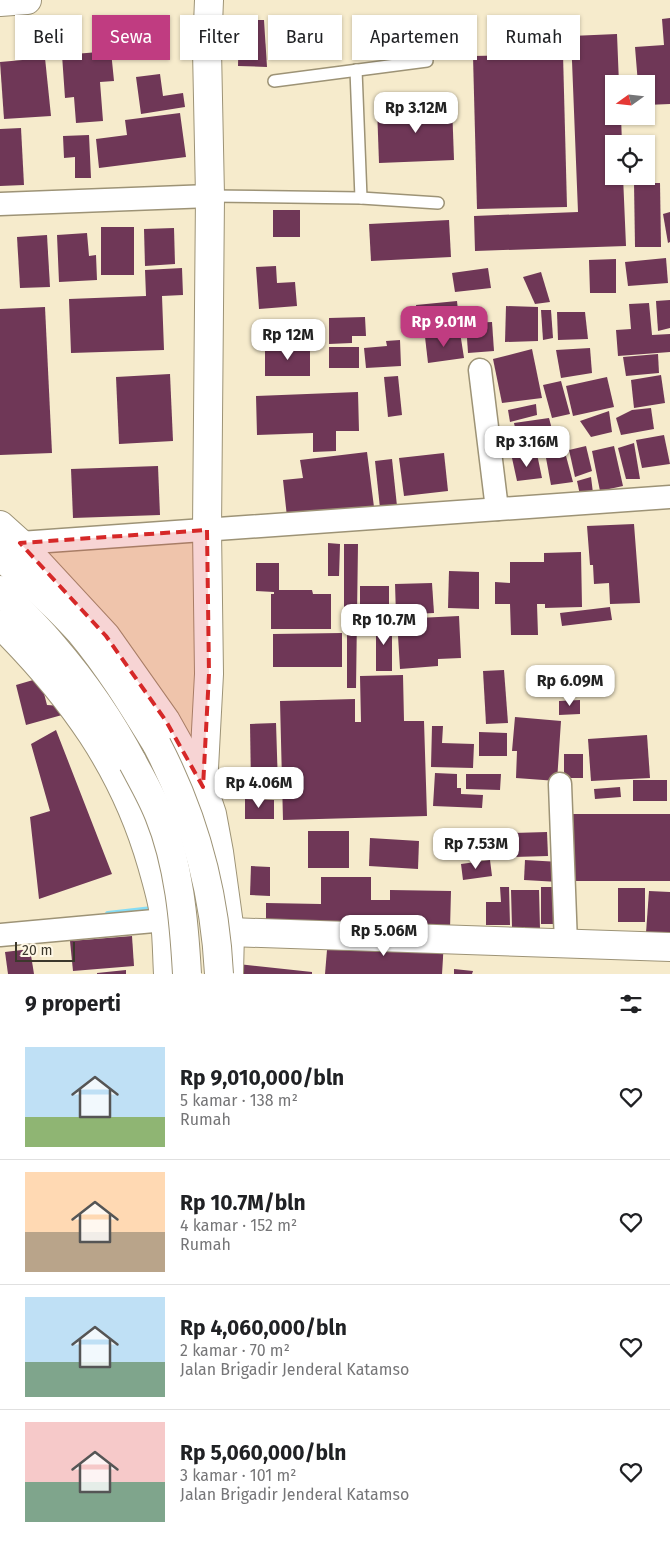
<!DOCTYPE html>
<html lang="id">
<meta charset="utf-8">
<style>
body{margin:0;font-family:"Fira Sans",sans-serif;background:#f2f2f2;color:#202124;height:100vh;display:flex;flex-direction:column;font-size:19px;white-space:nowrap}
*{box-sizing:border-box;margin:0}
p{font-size:16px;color:#757577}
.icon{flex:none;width:28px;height:28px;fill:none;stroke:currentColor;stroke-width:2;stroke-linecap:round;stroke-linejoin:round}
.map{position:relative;height:974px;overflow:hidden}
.details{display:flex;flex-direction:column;background:#fff;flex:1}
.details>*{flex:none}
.guide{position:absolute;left:15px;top:15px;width:640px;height:45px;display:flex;gap:10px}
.needle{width:32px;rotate:255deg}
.tools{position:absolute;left:605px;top:75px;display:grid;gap:10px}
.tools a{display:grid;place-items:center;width:50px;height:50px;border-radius:0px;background:#fff;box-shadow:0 1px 4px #0004;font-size:25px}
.scale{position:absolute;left:15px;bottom:12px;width:60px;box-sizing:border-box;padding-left:5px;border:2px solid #3c382c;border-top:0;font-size:14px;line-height:18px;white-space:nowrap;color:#3c382c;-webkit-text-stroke:4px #fff8e6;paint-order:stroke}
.price{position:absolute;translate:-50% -42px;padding:0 11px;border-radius:10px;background:#fff;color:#222;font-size:16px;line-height:32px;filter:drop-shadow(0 1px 2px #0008)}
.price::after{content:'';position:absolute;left:50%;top:30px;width:15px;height:11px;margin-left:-8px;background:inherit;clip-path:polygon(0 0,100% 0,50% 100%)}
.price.selected{background:#c03c81;color:#fff}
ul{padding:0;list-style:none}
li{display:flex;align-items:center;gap:15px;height:125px;padding:0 25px}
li+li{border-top:1px solid #e0e0e0}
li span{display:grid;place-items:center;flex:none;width:140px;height:100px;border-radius:0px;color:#555}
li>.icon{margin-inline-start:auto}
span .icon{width:60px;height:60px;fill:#fffc;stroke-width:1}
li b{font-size:21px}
h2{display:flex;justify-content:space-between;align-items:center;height:60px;padding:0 25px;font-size:21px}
.pill{padding:0 18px;border-radius:0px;background:#fff;box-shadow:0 1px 4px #0004;font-size:18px;line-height:45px}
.pill.selected{background:#c03c81;color:#fff}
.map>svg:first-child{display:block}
</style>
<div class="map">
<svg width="670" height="974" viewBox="0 0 670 974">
<rect width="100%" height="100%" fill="#f6ebcc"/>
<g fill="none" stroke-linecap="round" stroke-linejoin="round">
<!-- stream -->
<path stroke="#86dcf4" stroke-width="6" d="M108,914L152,909"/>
</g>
<!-- building -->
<g fill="#6f3757">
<path d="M670,18V104L646,105V84H638L635,47L664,45L662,19Z"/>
<path d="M239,20H264L267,67L238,66Z"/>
<path d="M617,34L619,84H614V116H621L622,144H614V176H623L626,246L475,251L474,216L578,212L571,36Z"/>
<path d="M111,51L114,81L100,82L103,121L76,123L74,97L65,98L62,55Z"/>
<path d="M563,54L567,207L477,209L473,56Z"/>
<path d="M45,58L51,116L4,119L0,62Z"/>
<path d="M160,74L163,96L183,93L185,107L141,114L136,77Z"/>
<path d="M452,104L454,160L379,163L377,107Z"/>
<path d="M180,113L186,157L99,168L96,139L127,135L125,120Z"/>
<path d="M21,128L24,185L0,186V129Z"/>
<path d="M89,135L91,178H75V157L64,158L63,136Z"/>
<path d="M634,183H660L661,247H635Z"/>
<rect x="273" y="210" width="27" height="27"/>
<path d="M670,212V242L668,243L663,214Z"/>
<path d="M449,220L451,257L371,261L369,224Z"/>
<rect x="101" y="227" width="33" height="48"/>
<path d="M174,228L175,264L145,266L144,229Z"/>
<path d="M87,233L89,256L96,255L97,280L59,282L57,235Z"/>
<path d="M47,235L50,287L20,288L17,237Z"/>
<path d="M666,258L668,283L628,286L625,262Z"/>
<path d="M616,259V293H590L589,260Z"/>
<path d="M276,266L277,283L295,282L297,306L259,309L256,267Z"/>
<path d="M182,268L183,295L162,296L164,350L71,353L69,299L146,296L145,270Z"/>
<path d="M488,268L491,288L455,292L452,273Z"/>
<path d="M541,272L550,302L535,304L523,277Z"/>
<path d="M670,300V328L658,331L656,301Z"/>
<path d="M457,301L459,320L418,324L416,305Z"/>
<path d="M649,303L652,335L670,334V352L618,356L616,330L631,329L629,304Z"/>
<path d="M506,306L538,307V341L505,342Z"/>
<path d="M45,307L52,453L0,455V309Z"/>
<path d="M541,310H551L553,338L543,340Z"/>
<path d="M557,312H585L588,339L558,340Z"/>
<path d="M365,317L366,336H352V343L329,344V318Z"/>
<path d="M492,322L494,351L468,353L466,323Z"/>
<path d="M460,332L464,358L428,363L425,337Z"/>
<path d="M400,340L401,366L366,368L364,348L387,346L386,341Z"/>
<rect x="265" y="346" width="45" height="30"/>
<rect x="329" y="347" width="30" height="21"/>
<path d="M590,348L592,373L561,378L556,350Z"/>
<path d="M532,349L542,398L502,403L493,359Z"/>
<path d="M658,354L659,373L626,376L623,357Z"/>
<path d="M170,374L173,441L119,444L116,377Z"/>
<path d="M661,375L665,403L634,408L631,380Z"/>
<path d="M398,376L402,415L388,417L384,377Z"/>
<path d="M607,377L614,407L573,416L566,386Z"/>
<path d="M561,381L570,414L552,418L543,385Z"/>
<path d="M358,392L359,431H336V451L313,452V433L257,435L256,396Z"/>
<path d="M536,404L537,415L510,422L508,410Z"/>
<path d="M651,408L654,429L621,435L616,418L632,410Z"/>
<path d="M609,411L612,432L591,437L580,421Z"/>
<path d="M549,418L557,448L520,451L514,423Z"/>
<path d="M664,435L670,464L642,468L636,440Z"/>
<path d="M634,443L640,479H626L618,448Z"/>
<path d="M586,446L592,471L575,477L569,450Z"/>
<path d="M614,446L623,486L600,491L592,451Z"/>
<path d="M367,452L374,507L287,517L283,480L303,478L300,460Z"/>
<path d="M444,453L448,491L404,496L399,458Z"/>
<path d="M537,454L542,478L517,481L512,458Z"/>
<path d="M566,456L573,482L551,485L546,458Z"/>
<path d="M392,459L397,506L380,508L375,461Z"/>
<path d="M158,466L160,515L73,518L71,469Z"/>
<path d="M591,477L593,493L580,495L577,481Z"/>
<path d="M634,524L640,603L610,604L609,583L594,584L593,565H590L587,526Z"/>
<path d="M328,543L340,544L339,576H328Z"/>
<path d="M344,544H358L356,688H347V630H344Z"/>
<path d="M581,552L582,607L545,608V604H537L538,635H511L510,604H495V582L510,583V562H544V553Z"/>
<path d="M256,563H279V590H312L313,594H331V629H271V594H274V592L256,591Z"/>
<path d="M449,571L479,572V609L448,608Z"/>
<path d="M432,583L434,613L396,615L395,584Z"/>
<rect x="360" y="586" width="29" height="27"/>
<path d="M610,607L612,620L562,626L560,613Z"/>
<path d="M459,616L461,658L438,659V666L400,669L397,619Z"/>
<rect x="376" y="620" width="16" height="51"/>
<path d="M342,633V667H273V634Z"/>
<path d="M504,670L508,723L486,724L483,671Z"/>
<path d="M403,675L404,721H424L427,816L283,820L280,701L355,699V722H361L360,676Z"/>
<path d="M40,678L47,705L62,706V715L26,725L16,685Z"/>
<path d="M580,700V714L559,715V701Z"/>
<path d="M515,717L561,721L557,781L516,778L517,751H512Z"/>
<path d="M276,723L278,785L251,786L250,724Z"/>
<path d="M432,726H443L442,743L474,744L473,768L431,767Z"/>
<path d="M56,730L112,874L39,899L30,817L50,811L31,744Z"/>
<path d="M479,732L507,733V756H479Z"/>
<path d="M647,735L650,778L591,781L588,739Z"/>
<rect x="564" y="754" width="19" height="24"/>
<path d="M435,773L457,774V788H461V794L483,795L482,808L433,806Z"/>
<path d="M466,774H501L500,790L466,789Z"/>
<rect x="633" y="780" width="34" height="21"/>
<path d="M620,787L621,797L595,799L594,789Z"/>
<path d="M245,799L274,800V819H245Z"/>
<path d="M566,814H670V881H567Z"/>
<rect x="308" y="831" width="41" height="37"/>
<path d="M487,832L505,833L502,857L485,855Z"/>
<path d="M547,832L548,856L514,857L513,833Z"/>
<path d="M370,838L419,841L418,869L369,866Z"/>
<path d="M490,860L492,876L463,880L461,864Z"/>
<path d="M525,860L560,862L559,882L524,880Z"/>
<path d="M251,866L270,867V896L250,895Z"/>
<path d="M321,877H371V900H390V890L451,891L450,929L266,928V903L321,904Z"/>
<path d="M500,887H509L510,925H486V902H501Z"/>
<path d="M541,887H563L564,924H541Z"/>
<rect x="618" y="888" width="27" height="34"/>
<path d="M511,890H539L540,929H525V916V927H512Z"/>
<path d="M649,891L670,892V934L646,933Z"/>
<path d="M132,936L134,966L73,971L70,941Z"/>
<path d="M328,938L444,941L442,974H325Z"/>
<path d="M30,949L34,974H8L5,952Z"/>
<path d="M238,964L312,972V974H237Z"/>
<path d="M454,969L473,971L472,974H454Z"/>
<path d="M126,970V974H97V973Z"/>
</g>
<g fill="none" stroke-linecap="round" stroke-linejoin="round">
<!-- lane casing -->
<g stroke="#9d9376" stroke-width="14">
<g id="lane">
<path d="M356,70L361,198"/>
<path d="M274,81L427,61"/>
<path d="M210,196L361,198L438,203"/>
</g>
</g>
<!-- street casing -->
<g stroke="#9d9376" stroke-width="25">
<g id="street">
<path d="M0,204L210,196"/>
<path d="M480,370L497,509"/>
<path d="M20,543L670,497"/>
<path d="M560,784L566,944"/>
<path d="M0,935L165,920"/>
</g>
</g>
<!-- secondary casing -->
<g stroke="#9d9376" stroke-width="30">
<g id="secondary">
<path d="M209,0L207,50L210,196L207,530L209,674L203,787L212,814L219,852L230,932L229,974"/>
<path d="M0,525L20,543L106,636L166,721L203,787L144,838"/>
<path d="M0,624C71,695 124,767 152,865C157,883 163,902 165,921C167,938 167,956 168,974"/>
<path d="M230,932L670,947"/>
</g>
</g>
<!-- highway casing -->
<g stroke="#9d9376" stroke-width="30">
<g id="highway">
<path d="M0,2L27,0"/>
<path d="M0,556C27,579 57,606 81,633C110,668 133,706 157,745"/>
<path d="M0,590C18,608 36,626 53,646C84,682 111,721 133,763"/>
</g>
</g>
<!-- lane -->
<use href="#lane" stroke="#fff" stroke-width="11"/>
<!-- street -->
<use href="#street" stroke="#fff" stroke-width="22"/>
<!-- secondary -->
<use href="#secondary" stroke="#fff" stroke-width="28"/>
<!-- highway -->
<use href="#highway" stroke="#fff" stroke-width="28"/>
<!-- highway-bridge casing -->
<g stroke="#9d9376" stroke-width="30" stroke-linecap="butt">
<g id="highway-bridge">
<path d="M157,745C194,816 215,894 219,974"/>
<path d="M133,763C142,780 152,797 159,815C179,864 184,921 187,974"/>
</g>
</g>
<!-- highway-bridge -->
<use href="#highway-bridge" stroke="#fff" stroke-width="28"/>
</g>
<!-- marked area -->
<path fill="#d62828" fill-opacity="0.2" stroke="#d62828" stroke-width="4" stroke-dasharray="10 6" stroke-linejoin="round" d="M207,530L209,674L203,787L166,721L106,636L20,543Z"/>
</svg>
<div class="tools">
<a><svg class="needle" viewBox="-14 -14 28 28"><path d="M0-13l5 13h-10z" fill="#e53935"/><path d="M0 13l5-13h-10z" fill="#757577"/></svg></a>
<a><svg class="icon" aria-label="locate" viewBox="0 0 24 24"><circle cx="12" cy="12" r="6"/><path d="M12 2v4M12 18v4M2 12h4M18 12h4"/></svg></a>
</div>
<div class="scale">20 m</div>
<b class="price" style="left:416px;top:134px">Rp 3.12M</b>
<b class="price selected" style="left:444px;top:348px">Rp 9.01M</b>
<b class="price" style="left:288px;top:361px">Rp 12M</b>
<b class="price" style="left:527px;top:468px">Rp 3.16M</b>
<b class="price" style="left:384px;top:646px">Rp 10.7M</b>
<b class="price" style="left:570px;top:707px">Rp 6.09M</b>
<b class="price" style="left:259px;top:809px">Rp 4.06M</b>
<b class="price" style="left:476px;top:870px">Rp 7.53M</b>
<b class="price" style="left:384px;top:957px">Rp 5.06M</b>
<div class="guide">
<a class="pill">Beli</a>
<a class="pill selected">Sewa</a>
<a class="pill">Filter</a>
<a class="pill">Baru</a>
<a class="pill">Apartemen</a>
<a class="pill">Rumah</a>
</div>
</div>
<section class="details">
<h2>9 properti<svg class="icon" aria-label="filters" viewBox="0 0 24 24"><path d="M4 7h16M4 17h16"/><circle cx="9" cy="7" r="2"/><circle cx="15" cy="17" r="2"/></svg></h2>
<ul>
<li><span style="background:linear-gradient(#bfe0f5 70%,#8fb573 0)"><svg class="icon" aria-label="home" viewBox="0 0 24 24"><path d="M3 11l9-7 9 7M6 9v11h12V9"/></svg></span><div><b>Rp 9,010,000/bln</b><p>5 kamar · 138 m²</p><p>Rumah</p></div><svg class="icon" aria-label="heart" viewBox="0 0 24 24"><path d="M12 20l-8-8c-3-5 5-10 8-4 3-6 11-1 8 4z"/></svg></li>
<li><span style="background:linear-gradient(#ffd9b3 60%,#b9a48a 0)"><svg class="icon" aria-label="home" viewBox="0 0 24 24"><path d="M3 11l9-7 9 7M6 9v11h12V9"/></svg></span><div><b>Rp 10.7M/bln</b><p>4 kamar · 152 m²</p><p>Rumah</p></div><svg class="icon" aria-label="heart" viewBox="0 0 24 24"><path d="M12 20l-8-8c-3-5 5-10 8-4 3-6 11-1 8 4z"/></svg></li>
<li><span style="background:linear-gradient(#bfe0f5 65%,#7fa58c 0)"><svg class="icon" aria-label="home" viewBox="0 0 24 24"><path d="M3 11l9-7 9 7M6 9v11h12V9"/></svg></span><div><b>Rp 4,060,000/bln</b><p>2 kamar · 70 m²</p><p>Jalan Brigadir Jenderal Katamso</p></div><svg class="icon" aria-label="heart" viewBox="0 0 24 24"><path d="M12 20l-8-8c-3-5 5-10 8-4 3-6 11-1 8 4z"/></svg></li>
<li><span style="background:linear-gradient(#f6c9c9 60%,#7fa58c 0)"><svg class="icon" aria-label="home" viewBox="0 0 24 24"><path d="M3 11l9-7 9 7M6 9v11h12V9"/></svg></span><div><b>Rp 5,060,000/bln</b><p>3 kamar · 101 m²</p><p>Jalan Brigadir Jenderal Katamso</p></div><svg class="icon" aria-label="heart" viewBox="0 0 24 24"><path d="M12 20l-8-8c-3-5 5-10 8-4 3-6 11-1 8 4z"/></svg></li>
</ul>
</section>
